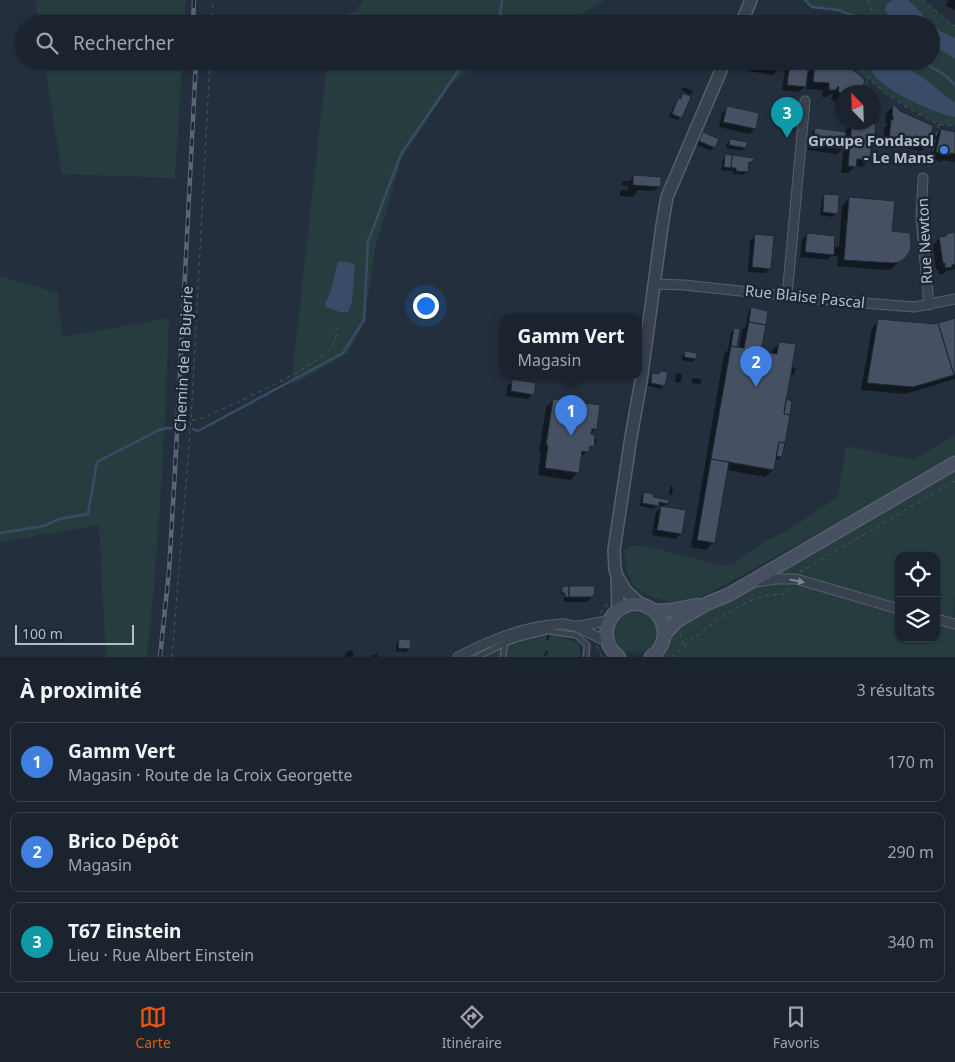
<!DOCTYPE html>
<html lang="fr">
<head>
<meta charset="utf-8">
<style>
  :root { --surface:#1b232e; --page:#282f3a; --text:#f1f3f6; --muted:#a0a4aa; --line:#39404a; --accent:#ea580c }
  body { margin:0; font-family:"Noto Sans",sans-serif; background:var(--page); color:var(--text) }
  .controls { position:absolute; right:15px; bottom:15px; display:grid; overflow:hidden; border-radius:10px; box-shadow:0 1px 4px #0004 }
  .controls button { width:45px; height:45px; display:grid; place-items:center; padding:0; border:0; border-bottom:1px solid var(--line); background:var(--surface); color:var(--text); font:25px sans-serif }
  .compass { position:absolute; left:835px; top:85px; width:45px; height:45px; border-radius:50%; background:var(--surface); box-shadow:0 1px 4px #0004; rotate:337deg }
  .scale { position:absolute; left:15px; bottom:12px; width:119px; box-sizing:border-box; padding-left:5px; border:2px solid #b4bcc9; border-top:0; font-size:14px; line-height:18px; white-space:nowrap; color:#b4bcc9; -webkit-text-stroke:4px #1d2633; paint-order:stroke }
  .you { position:absolute; left:425px; top:305px; width:18px; height:18px; margin:-12px; border:4px solid #fff; border-radius:50%; background:#1a73e8; box-shadow:0 0 0 8px #1a73e833 }
  .badge { display:grid; place-items:center; width:32px; height:32px; border-radius:50%; background:var(--accent); color:#fff; font-size:16px; font-weight:700 }
  .pin { position:absolute; translate:-50% -41px; filter:drop-shadow(0 1px 2px #0008) }
  .pin::after { content:''; position:absolute; top:26px; width:18px; height:15px; background:inherit; clip-path:polygon(0 0,100% 0,50% 100%) }
  .popup { position:absolute; left:500px; top:314px; width:142px; height:65px; box-sizing:border-box; display:grid; place-content:center; border-radius:10px; background:var(--surface); filter:drop-shadow(0 1px 4px #0005); font-size:16px; white-space:nowrap; color:var(--muted) }
  .popup b { font-size:19px; color:var(--text) }
  .popup::after { content:''; position:absolute; left:50%; top:100%; margin-left:-10px; border:10px solid transparent; border-top-color:var(--surface) }
  .list { margin:0; padding:0; list-style:none }
  h2 { display:flex; justify-content:space-between; align-items:center; height:65px; margin:0; padding:0 20px; font-size:21px }
  h2 small { font-size:16px; font-weight:400; color:var(--muted) }
  .list li { display:grid; grid-template-columns:32px 1fr auto; gap:15px; align-items:center; box-sizing:border-box; height:80px; margin:0 10px 10px; padding:0 10px; border:1px solid var(--line); border-radius:10px }
  .list b { display:block; font-size:19px; white-space:nowrap }
  .list p { margin:0; font-size:16px; white-space:nowrap; color:var(--muted) }
  .list em { font-size:16px; font-style:normal; color:var(--muted) }
  .icon { flex:none; width:28px; height:28px; fill:none; stroke:currentColor; stroke-width:2; stroke-linecap:round; stroke-linejoin:round }
  .map { position:relative; flex:none; width:955px; height:657px; overflow:hidden }
  .search { position:absolute; background:var(--surface); box-shadow:0 1px 4px #0004; left:15px; right:15px; top:15px; height:55px; display:flex; align-items:center; gap:12px; box-sizing:border-box; padding:0 18px; border-radius:28px; color:var(--muted); font-size:19px }
  .sheet { height:335px; background:var(--surface) }
  nav { display:flex; justify-content:space-around; align-items:center; box-sizing:border-box; height:70px; border-top:1px solid var(--line); background:var(--surface); font-size:14px; color:var(--muted) }
  nav a { display:grid; justify-items:center; gap:2px }
  nav .on { color:var(--accent) }
  .map>svg:first-child { display:block }
  .green { fill:#263c3f }
  .water { fill:#394c67 }
  .shadow { fill:#0007 }
  .lines { fill:none; stroke-linecap:round; stroke-linejoin:round }
  .stream { stroke:#394c67; stroke-width:2.5 }
  .building { fill:#455162; stroke:#1f2835 }
  .service-casing { stroke:#565f6c; stroke-width:7 }
  .minor-casing { stroke:#565f6c; stroke-width:11 }
  .tertiary-casing { stroke:#565f6c; stroke-width:14 }
  .secondary-casing { stroke:#565f6c; stroke-width:15 }
  .path { stroke:#44595c; stroke-width:1; stroke-dasharray:4 4; stroke-linecap:butt }
  .service { stroke:#38414e; stroke-width:4.5 }
  .minor { stroke:#38414e; stroke-width:9 }
  .tertiary { stroke:#38414e; stroke-width:11 }
  .secondary { stroke:#465061; stroke-width:12 }
  .rail-casing { stroke:#5a6575; stroke-width:4.5 }
  .rail { stroke:#1d2633; stroke-width:2.5; stroke-dasharray:8; stroke-linecap:butt }
  .oneway { fill:#7c8592 }
  .shop-dot { fill:#3f7fe0; stroke:#1d2633; stroke-width:2 }
  .labels { text-anchor:middle; stroke-width:5; stroke-linejoin:round; paint-order:stroke }
  .poi-label { font-size:15px; font-weight:bold; fill:#b4bcc9; stroke:#1d2633; text-anchor:end }
  .street-label { font-size:15px; fill:#b4bcc9; stroke:#1d2633 }
</style>
</head>
<body>
<div class="map">
<svg width="955" height="657" viewBox="0 0 955 657">
  <rect width="100%" height="100%" fill="#242f3e"/>
  <!-- green -->
  <path class="green" d="M35 0H186L184 24H39Z
    M363 0H605L564 24H331L332 20 355 11Z
    M805 0H922L955 26V126L939 123 923 116 883 92 868 79 842 61H931V24H874L838 10 812 7Z
    M44 61H182L175 178 62 174Z
    M327 61H479L452 83 402 158 376 245 364 322 348 353 291 386Z
    M0 276 58 293 62 337 169 318C165 431 159 544 147 657H106L99 525 0 542Z
    M955 435V456L841 523 780 554 710 593 674 606 672 602C657 599 637 594 630 579 626 571 625 560 624 551L632 546 639 545 659 549 721 566 734 563 765 541 787 531 838 497 846 446 913 460Z
    M955 463V595L953 619 936 616V556H899V606L777 576 780 570 815 553 841 530Z
    M772 582 797 584 899 613V638H936V624L955 628V657H659L668 644 674 627 695 614 751 589Z
    M626 610C631 613 644 614 649 613 652 616 655 619 657 622 658 625 658 629 658 633 659 655 628 657 617 647 615 645 615 643 614 640 609 626 616 619 626 610Z
    M546 630 579 644 580 657H469C493 644 519 637 546 630Z"/>
  <!-- water -->
  <path class="water" d="M892 0H908C918 8 924 18 934 26 940 32 947 34 955 38V59L931 44V24H895L890 20 885 9 888 3Z
    M885 64C889 64 893 64 897 65 917 68 938 92 955 102V117C938 115 872 86 871 68L876 65Z
    M338 261 351 263 355 266 352 302 348 312H340L326 307 325 304 331 290Z"/>
  <!-- shadow -->
  <path class="shadow" d="M948 0H955V10L946 6Z
    M838 17 845 19 843 23 836 21Z
    M773 18 781 20V24H769Z
    M750 61H780L778 70 773 75 748 71Z
    M786 61H807L806 75 815 65 829 66 834 61H836L864 81 860 92H842V99L840 97 835 102 831 99 833 94H831L827 97H822L823 90 806 89 807 84 799 92 782 90Z
    M683 87 693 91 692 93 690 95 684 92 685 91 681 90Z
    M684 95 681 117 677 120 669 117 675 103 679 99 680 100Z
    M893 106 928 143 921 151 907 149 908 148 898 147 896 148 883 147 884 128 887 126V123H885L886 113Z
    M727 108 755 128 750 134 719 127 722 113Z
    M852 123 872 148 870 150 869 160 862 167 855 166 848 173H841L844 147 837 154 808 150 810 134 816 129 845 133V131Z
    M941 130 955 133V162L943 160 942 162 929 159 934 137Z
    M704 134 714 147 711 151 697 145 700 137Z
    M730 140 746 143 745 148 742 151 726 148 727 143Z
    M726 156 752 162 749 165 747 171 743 175 733 174V171L721 170 723 159Z
    M634 176 659 186 654 191 637 190V192L633 197 620 196V191L621 190H628V186L622 185V183L623 181H630Z
    M825 195 836 213 833 217 820 215 822 198Z
    M849 198 891 232 904 257 891 269 884 270 837 266 838 256H831L827 260 800 257 802 240 807 234 833 249 835 247H839L842 206Z
    M955 234V269L946 271 943 274H939L938 270H936L933 245 940 238 944 237 946 235Z
    M756 236 770 268 765 273 748 272 750 241Z
    M751 309 760 352 772 354V350L780 343 790 367 796 368 794 375 789 374 784 403 781 456 778 460 774 459 773 470 765 477 726 470 713 542 706 550 691 547 724 354 728 350 731 333 734 329 736 346 739 348 742 330 746 326 748 312Z
    M955 320V379L905 394 861 390 872 328 879 321 935 326Z
    M686 352 695 358 692 362 682 360V356Z
    M660 373 664 385 661 389 648 386 650 378 653 374 657 375Z
    M677 373 682 374 681 381 680 383 675 382 676 374Z
    M693 378 701 379V383L699 384 691 383Z
    M513 381 533 394 528 399 506 396 507 386Z
    M553 400 596 429 589 435 593 441 595 439H597L596 444 593 445 580 458 577 473 570 480 538 475 541 452H539L546 407Z
    M671 486 673 487 672 494 671 495H669L670 488Z
    M645 493 652 498 667 503 663 507 681 533 676 539 652 535 656 512 662 506 657 505 654 509 640 506 641 497Z
    M565 587 593 596 588 601 585 602H564V594H561V590Z
    M548 634 550 635 548 640H546Z
    M400 640 409 649 406 652 396 651V644Z
    M348 651H353V657H345V654Z
    M546 651H548L547 654 546 656 544 655Z
    M377 654 378 657H369Z"/>
  <g class="lines">
    <!-- stream -->
    <path class="stream" d="M805 0 812 7 838 10 874 24
      M499 24 502 0
      M921 61 945 75 955 85
      M193 429 198 431 343 353 364 320 368 242 401 154 465 61
      M0 533 44 526 59 519 88 514 97 462 159 430 167 428 188 429"/>
  </g>
  <!-- building -->
  <path class="building" d="M754 61H781L780 71 753 66Z
    M790 61H809L806 87 787 85Z
    M835 61H838L857 73 865 80 861 92H851L847 90 846 92H842V95L838 91 839 87 838 86 836 90H829V83L813 82 815 64 834 66Z
    M683 93 691 97 682 118 672 114 678 98 681 99Z
    M893 104 900 111 933 126 929 144 914 142V141L905 140V142L889 140 891 120H893V116H892Z
    M727 106 759 113 756 129 723 122Z
    M852 122 876 124 873 148H871L870 160 857 159 856 167 848 166Z
    M815 128 846 132 843 149 813 145Z
    M941 129 955 132V154L950 153V155L936 152Z
    M703 132 719 139 715 148 699 141Z
    M730 139 747 142 746 148 729 145Z
    M725 154 732 155 731 168 724 167Z
    M732 155 754 158 753 162H749L748 172 736 171V168H731Z
    M633 175 661 177V187L633 185Z
    M824 194 839 195 838 214 823 212Z
    M849 197 895 201 892 231 910 233 911 247 909 253 905 258 899 262 892 263 844 260Z
    M955 232V264L952 265V267L945 268V263H943L939 237 946 236V234Z
    M807 233 835 236 834 255 805 252Z
    M755 234 774 236 771 269 752 267Z
    M751 307 768 311 766 325 749 322Z
    M955 318V375H954L938 323Z
    M878 319 935 324 938 323 954 375 913 387 867 383Z
    M749 322 766 325 761 351 777 354 779 342 796 344 784 414 790 415 785 443 779 442 774 470 711 459 731 346 744 348Z
    M734 328 740 329 737 347 731 346Z
    M685 351 697 353 696 359 684 357Z
    M660 371 668 372 665 386 651 383 652 373 659 374Z
    M512 379 536 383 534 395 511 391Z
    M553 399 600 405 597 429H592L591 434 595 435 594 447 590 446 589 452 582 451 579 473 545 468 548 445H546Z
    M786 399 792 401 790 415 784 414Z
    M779 442 785 443 782 457 776 456Z
    M711 459 729 462 715 543 697 540Z
    M644 492 654 494 653 497 669 500 668 504 659 502V506L642 503Z
    M661 506 686 510 682 534 657 530Z
    M564 586H569V597H565V593H562V587H564Z
    M569 586H595L594 596H592V597H569Z
    M399 639 411 640 410 649 398 648Z"/>
  <g class="lines">
    <defs>
      <path id="service" d="M477 657 505 643 519 638 547 631 576 635 587 645 586 657
        M503 657 505 643"/>
      <path id="minor" d="M923 178 921 218 929 305
        M654 284 684 285 815 299 914 307 955 299
        M787 296 805 101
        M757 582 776 579H796L899 609
        M936 619 955 624
        M575 626 608 642
        M458 657C488 641 525 626 560 624 565 623 570 626 575 626 586 626 599 622 610 620"/>
      <path id="tertiary" d="M741 24 751 0
        M617 576 626 591 640 604
        M618 610 617 576 615 569 614 550 631 437 641 381 662 226 667 197 725 61"/>
      <path id="secondary" d="M654 611 672 610 698 605
        M664 635 677 621 708 603 728 595 749 583 955 463
        M619 657C589 635 618 590 650 608 658 613 663 621 664 631 665 641 660 651 651 657"/>
    </defs>
    <!-- service casing -->
    <use href="#service" class="service-casing"/>
    <!-- minor casing -->
    <use href="#minor" class="minor-casing"/>
    <!-- tertiary casing -->
    <use href="#tertiary" class="tertiary-casing"/>
    <!-- secondary casing -->
    <use href="#secondary" class="secondary-casing"/>
    <!-- path -->
    <path class="path" d="M868 0 872 10 880 24
      M922 0 955 26
      M212 24 213 0
      M864 61C863 63 862 67 863 69 865 84 924 119 939 124 944 125 950 125 955 126
      M863 92 868 79
      M929 167 939 124
      M192 420 200 419C225 408 325 365 334 343 337 337 337 329 338 323
      M800 572 955 481
      M600 613 605 608 608 602
      M680 633 684 646
      M597 646 602 657
      M172 657 191 420 210 61
      M672 657C694 636 735 604 764 596 771 594 780 595 787 594L791 588"/>
    <!-- service -->
    <use href="#service" class="service"/>
    <!-- minor -->
    <use href="#minor" class="minor"/>
    <!-- tertiary -->
    <use href="#tertiary" class="tertiary"/>
    <!-- secondary -->
    <use href="#secondary" class="secondary"/>
    <defs>
      <path id="rail" d="M193 24 194 0
        M160 657 169 571 175 470 196 61"/>
    </defs>
    <!-- rail casing -->
    <use href="#rail" class="rail-casing"/>
    <!-- rail -->
    <use href="#rail" class="rail"/>
  </g>
  <!-- one-way arrows -->
  <defs><path id="oneway-solid" d="M-6-.8H1V-3.2L6.5 0L1 3.2V.8H-6Z" transform="scale(1.25)"/></defs>
  <use class="oneway" href="#oneway-solid" transform="translate(797 581) rotate(11)"/>
  <!-- markers -->
  <circle class="shop-dot" cx="944" cy="150" r="5"/>
  <g class="labels">
    <!-- poi labels -->
    <g class="poi-label">
      <text x="934" y="146">Groupe Fondasol<tspan x="934" dy="17">- Le Mans</tspan></text>
    </g>
    <!-- street labels -->
    <g class="street-label">
      <text transform="translate(925 241) rotate(-93)" y="5">Rue Newton</text>
      <text transform="translate(805 297) rotate(6)" y="5">Rue Blaise Pascal</text>
      <text transform="translate(184 359) rotate(-87)" y="5">Chemin de la Bujerie</text>
    </g>
  </g>
</svg>
<div class="controls">
<button><svg class="icon" aria-label="locate" viewBox="0 0 24 24"><circle cx="12" cy="12" r="6"/><path d="M12 2v4M12 18v4M2 12h4M18 12h4"/></svg></button>
<button><svg class="icon" aria-label="layers" viewBox="0 0 24 24"><path d="M12 4l9 5-9 5-9-5zM3 14l9 5 9-5"/></svg></button>
</div>
<svg class="compass" viewBox="-18 -18 36 36"><path d="M0-13l5 13h-10z" fill="#e53935"/><path d="M0 13l5-13h-10z" fill="#a0a4aa"/></svg>
<div class="scale">100 m</div>
<div class="you"></div>
<div class="pin badge" style="left:571px;top:436px;background:#3f7fe0">1</div>
<div class="popup"><b>Gamm Vert</b>Magasin</div>
<div class="pin badge" style="left:756px;top:387px;background:#3f7fe0">2</div>
<div class="pin badge" style="left:787px;top:138px;background:#0f9aa8">3</div>
<div class="search"><svg class="icon" aria-label="search" viewBox="0 0 24 24"><circle cx="10" cy="10" r="6"/><path d="M15 15l6 6"/></svg>Rechercher</div>
</div>
<section class="sheet">
<h2>À proximité<small>3 résultats</small></h2>
<ul class="list">
<li><span class="badge" style="background:#3f7fe0">1</span><div><b>Gamm Vert</b><p>Magasin · Route de la Croix Georgette</p></div><em>170 m</em></li>
<li><span class="badge" style="background:#3f7fe0">2</span><div><b>Brico Dépôt</b><p>Magasin</p></div><em>290 m</em></li>
<li><span class="badge" style="background:#0f9aa8">3</span><div><b>T67 Einstein</b><p>Lieu · Rue Albert Einstein</p></div><em>340 m</em></li>
</ul>
</section>
<nav>
<a class="on"><svg class="icon" aria-label="map" viewBox="0 0 24 24"><path d="M3 6l6-2 6 2 6-2v14l-6 2-6-2-6 2zM9 4v14M15 6v14"/></svg>Carte</a>
<a><svg class="icon" aria-label="directions" viewBox="0 0 24 24"><path d="M12 3l9 9-9 9-9-9zM9 14v-3h6M13 9l2 2-2 2"/></svg>Itinéraire</a>
<a><svg class="icon" aria-label="saved" viewBox="0 0 24 24"><path d="M7 4h10v16l-5-4-5 4z"/></svg>Favoris</a>
</nav>
</body>
</html>
